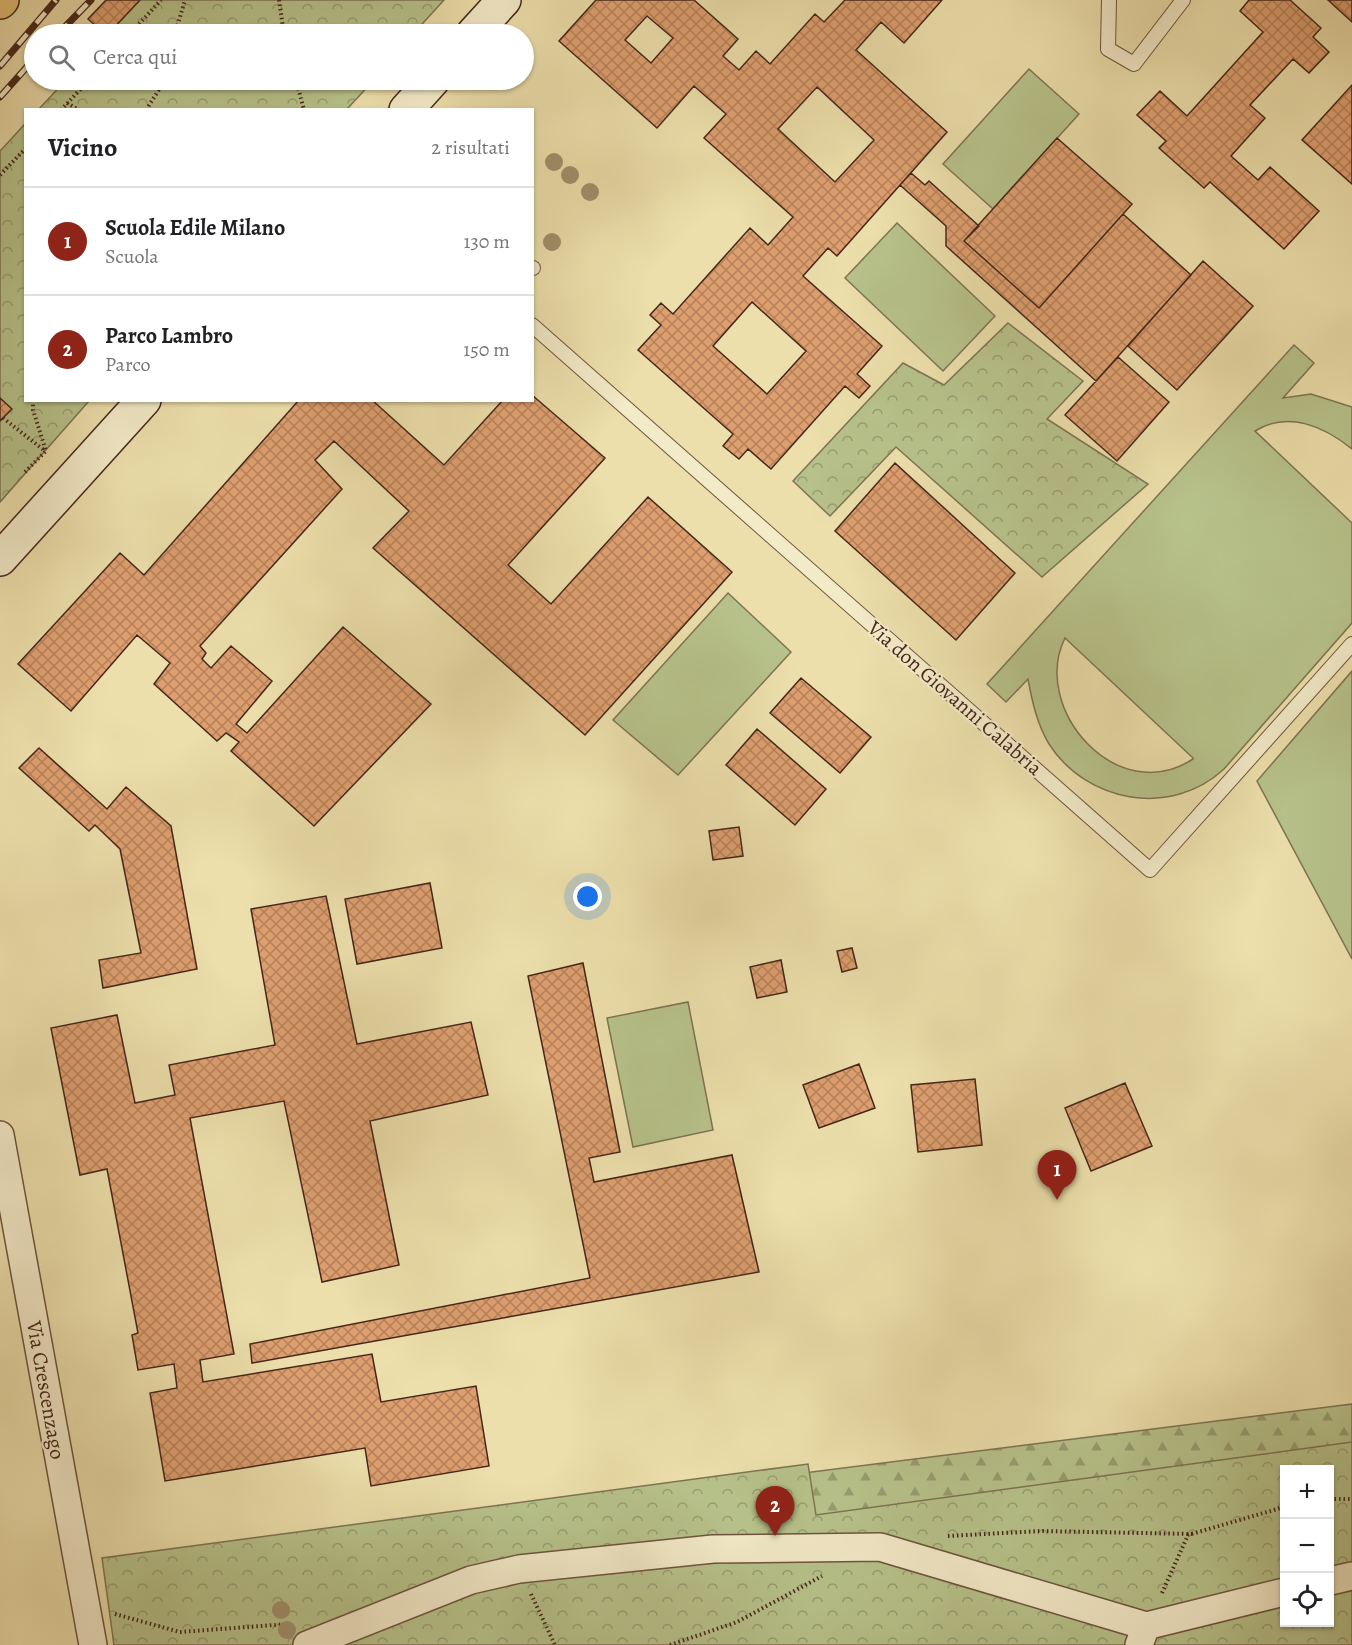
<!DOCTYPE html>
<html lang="it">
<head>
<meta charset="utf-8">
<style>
  :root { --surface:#fff; --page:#f6f6f6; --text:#202124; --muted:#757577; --line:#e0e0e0; --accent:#8f2418 }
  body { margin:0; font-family:Alegreya,serif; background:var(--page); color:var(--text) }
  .controls { position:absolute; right:18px; bottom:18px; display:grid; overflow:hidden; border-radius:0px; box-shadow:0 2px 4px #0004 }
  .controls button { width:54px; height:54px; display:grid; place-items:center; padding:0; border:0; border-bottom:2px solid var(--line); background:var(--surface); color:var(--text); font:30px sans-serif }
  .you { position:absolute; left:588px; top:897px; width:21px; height:21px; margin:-15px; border:4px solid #fff; border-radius:50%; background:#1a73e8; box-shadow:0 0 0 9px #1a73e833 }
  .badge { display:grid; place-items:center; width:39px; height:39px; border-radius:50%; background:var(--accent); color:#fff; font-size:20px; font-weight:700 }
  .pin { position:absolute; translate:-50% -50px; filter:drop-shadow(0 2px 3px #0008) }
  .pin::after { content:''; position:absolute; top:32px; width:21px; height:18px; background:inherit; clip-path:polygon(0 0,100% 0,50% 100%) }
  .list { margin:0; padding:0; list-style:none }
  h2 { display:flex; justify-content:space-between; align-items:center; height:78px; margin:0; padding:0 24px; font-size:26px }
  h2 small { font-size:20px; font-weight:400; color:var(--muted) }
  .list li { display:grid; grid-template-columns:39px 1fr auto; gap:18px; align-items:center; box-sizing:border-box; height:108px; padding:0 24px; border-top:2px solid var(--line) }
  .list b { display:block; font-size:22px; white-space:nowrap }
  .list p { margin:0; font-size:20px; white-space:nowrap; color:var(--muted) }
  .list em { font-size:20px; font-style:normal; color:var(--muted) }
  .icon { flex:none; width:33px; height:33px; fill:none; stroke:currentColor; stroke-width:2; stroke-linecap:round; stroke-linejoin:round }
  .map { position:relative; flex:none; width:1352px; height:1645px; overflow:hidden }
  .search { position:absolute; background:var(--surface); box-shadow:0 2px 4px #0004; left:24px; top:24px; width:510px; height:66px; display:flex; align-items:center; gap:15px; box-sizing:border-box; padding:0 21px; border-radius:33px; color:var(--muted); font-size:22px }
  .panel { position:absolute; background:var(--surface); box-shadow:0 2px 4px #0004; left:24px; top:108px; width:510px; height:294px; border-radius:0px }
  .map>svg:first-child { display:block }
  .forest { fill:url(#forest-firs); stroke:#7e7452; stroke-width:1.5 }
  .park { fill:url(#park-crowns); stroke:#7e7452; stroke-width:1.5; fill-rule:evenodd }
  .pitch { fill:#b7c28a; stroke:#7e7452; stroke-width:1.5; fill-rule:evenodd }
  .building { fill:url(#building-cross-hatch); stroke:#45261a; stroke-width:1.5; fill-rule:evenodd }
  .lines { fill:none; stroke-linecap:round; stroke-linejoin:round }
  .lane-casing { stroke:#6f543e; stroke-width:16 }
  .street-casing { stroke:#6f543e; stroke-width:30 }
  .secondary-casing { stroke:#45261a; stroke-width:36 }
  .highway-casing { stroke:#45261a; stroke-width:36 }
  .path { stroke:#45261a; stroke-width:4; stroke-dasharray:1.5 3; stroke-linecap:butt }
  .lane { stroke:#f3eac8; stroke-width:14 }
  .street { stroke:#f3eac8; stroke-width:27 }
  .secondary { stroke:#f3eac8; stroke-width:33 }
  .highway { stroke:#e6c076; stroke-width:33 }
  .rail-casing { stroke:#45261a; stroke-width:7 }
  .rail { stroke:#f3eac8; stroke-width:4.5; stroke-dasharray:14; stroke-linecap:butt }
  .tree { fill:#a08f6b }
  .labels { text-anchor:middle; stroke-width:4.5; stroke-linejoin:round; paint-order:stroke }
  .street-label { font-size:21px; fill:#45261a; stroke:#f3eac8 }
</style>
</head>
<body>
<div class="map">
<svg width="1352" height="1645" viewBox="0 0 1352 1645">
  <defs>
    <pattern id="forest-firs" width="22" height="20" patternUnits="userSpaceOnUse" patternTransform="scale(1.5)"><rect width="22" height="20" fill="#b7c28a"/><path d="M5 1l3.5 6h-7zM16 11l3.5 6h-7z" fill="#979d70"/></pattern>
    <pattern id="park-crowns" width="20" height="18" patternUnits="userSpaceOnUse" patternTransform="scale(1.5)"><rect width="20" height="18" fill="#b7c28a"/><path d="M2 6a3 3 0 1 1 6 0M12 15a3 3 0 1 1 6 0" fill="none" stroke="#979d70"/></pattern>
    <pattern id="building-cross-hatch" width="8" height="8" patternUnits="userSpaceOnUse" patternTransform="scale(1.5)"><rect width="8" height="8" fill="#de9f6f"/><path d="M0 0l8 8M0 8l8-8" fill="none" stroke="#b6815a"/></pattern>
  </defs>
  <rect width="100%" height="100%" fill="#ecdfab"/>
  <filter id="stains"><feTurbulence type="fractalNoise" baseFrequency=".00333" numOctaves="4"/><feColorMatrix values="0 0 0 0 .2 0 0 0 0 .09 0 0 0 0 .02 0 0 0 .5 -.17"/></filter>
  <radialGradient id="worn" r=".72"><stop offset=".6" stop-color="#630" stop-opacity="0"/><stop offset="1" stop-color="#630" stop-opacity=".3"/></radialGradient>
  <!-- forest -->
  <path class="forest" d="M1352 1404V1537L1330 1470H1284L1204 1645 717 1484Z"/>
  <!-- park -->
  <path class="park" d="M140 0H444L413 34H108Z
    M66 80H374L347 109H39Z
    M25 124 26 400 89 401 0 502V151Z
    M1008 323 1083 381 1047 419 1148 484 1042 577 896 447 830 516 793 481 903 363 944 385Z
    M1352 1442V1645H114L102 1558 808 1464 816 1515ZM1284 1470H1330V1622H1284Z"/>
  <!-- pitch -->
  <path class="pitch" d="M1029 69 1079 114 993 209 943 164Z
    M897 223 995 316 943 371 845 278Z
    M1294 345 1314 363 1283 398 1311 394 1352 407V449C1325 427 1288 410 1255 431L1352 523V623L1224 769C1171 818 1087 803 1049 744 1037 724 1032 701 1028 679L1006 702 987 684ZM1065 638 1193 758V759C1117 809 1030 708 1065 638Z
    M728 593 791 652 678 775 613 720Z
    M1352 671V959L1257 781Z
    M688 1002 713 1130 633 1147 607 1018Z"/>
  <!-- building -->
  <path class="building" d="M106 0H140L108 34H105L88 19Z
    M596 0H694L738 39 723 56 739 70 756 51 770 64 815 14 824 22 845 0H942L904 43 881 22 856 50 947 132 837 256 828 248 803 276 882 346 857 374 870 386 859 398 845 386 771 469 748 449 739 459 723 446 733 434 638 350 661 325 650 315 661 303 673 314 750 228 768 245 793 217 704 138 726 114 694 86 657 128 559 41ZM647 16 673 38 651 63 625 40ZM817 87 874 140 835 182 778 129ZM752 302 806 351 767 394 713 346Z
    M1249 0H1290L1321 28 1313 37 1329 52 1309 73 1293 59 1250 105 1265 118 1231 156 1258 180 1270 167 1319 211 1284 249 1210 182 1204 188 1159 148 1166 141 1137 115 1160 91 1187 116 1263 32 1240 11Z
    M1328 0H1352V22Z
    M1352 85V184L1302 140Z
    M1057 138 1132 204 1039 308 964 241Z
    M911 173 925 185 929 181 979 226 964 241 1039 308 1123 214 1191 275 1096 381 946 246V226L900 185Z
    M1203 261 1253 306 1177 390 1128 346Z
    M1118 357 1169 402 1117 461 1065 415Z
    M532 395 605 458 508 565 551 604 648 497 732 572 585 735 373 548 409 511 334 441 315 460 342 489 200 646 206 653 202 659 211 668 231 646 272 681 236 724 247 733 343 627 431 704 314 826 231 751 239 742 226 733 217 741 154 684 170 663 137 635 71 711 18 664 120 553 144 575 299 400H372L444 465 503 400H532Z
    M0 398 12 409 0 421Z
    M895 463 1015 573 956 640 835 531Z
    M801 678 871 737 840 773 770 713Z
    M757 729 826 789 795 825 726 765Z
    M39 748 107 809 126 787 171 826 197 969 103 988 99 960 141 953 120 849 95 825 89 831 19 768Z
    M739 827 743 856 713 860 709 831Z
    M430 883 442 948 357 964 345 899Z
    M326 896 357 1044 471 1022 488 1095 370 1121 399 1265 322 1282 284 1101 190 1118 234 1354 200 1360 203 1382 372 1354 381 1402 476 1386 489 1466 371 1486 365 1448 165 1481 150 1393 177 1388 174 1364 138 1370 132 1335 138 1333 107 1169 80 1175 51 1028 117 1015 135 1103 175 1095 169 1065 275 1045 251 909Z
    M852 948 857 968 842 972 837 951Z
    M781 960 787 992 757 998 750 967Z
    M583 963 620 1152 589 1158 594 1182 732 1155 759 1272 252 1363 250 1344 590 1278 528 976Z
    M859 1064 875 1108 819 1128 803 1085Z
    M975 1079 982 1145 918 1152 911 1085Z
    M1125 1083 1152 1146 1091 1171 1065 1108Z"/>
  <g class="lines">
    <defs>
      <path id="lane" d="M1109 0 1108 49 1134 64 1183 0
        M532 268H533
        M532 325 1150 870 1352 644"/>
      <path id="street" d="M0 1135 93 1645
        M1330 1581 1352 1576
        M307 1645 471 1580 519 1569 713 1549 880 1547 1146 1626
        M1139 1645 1146 1626 1284 1592"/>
      <path id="secondary" d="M473 34 504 0
        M406 110 433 80
        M0 559 144 400"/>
      <path id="highway" d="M0 2 2 0"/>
    </defs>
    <!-- lane casing -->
    <use href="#lane" class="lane-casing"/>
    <!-- street casing -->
    <use href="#street" class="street-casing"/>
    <!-- secondary casing -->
    <use href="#secondary" class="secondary-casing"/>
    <!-- highway casing -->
    <use href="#highway" class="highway-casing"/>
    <!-- path -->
    <path class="path" d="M279 0 284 34
      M130 34 161 0
      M175 34 185 0
      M296 80 304 110
      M67 103 79 110
      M61 110 89 80
      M146 110 162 85 173 80
      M0 175 26 148
      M3 418 45 451
      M25 472 46 451 33 410V400
      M1330 1499H1352
      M948 1536 1041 1531 1192 1534
      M1162 1593 1188 1535 1284 1507
      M531 1594 555 1645
      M115 1614 180 1632 288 1624
      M670 1645 737 1622 822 1576"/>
    <!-- lane -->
    <use href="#lane" class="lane"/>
    <!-- street -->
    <use href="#street" class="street"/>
    <!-- secondary -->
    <use href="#secondary" class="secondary"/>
    <!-- highway -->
    <use href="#highway" class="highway"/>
    <defs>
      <path id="rail" d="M58 34 91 0
        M0 66 56 0
        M0 97 34 59"/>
    </defs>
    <!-- rail casing -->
    <use href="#rail" class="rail-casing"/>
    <!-- rail -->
    <use href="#rail" class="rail"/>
  </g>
  <!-- trees -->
  <g class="tree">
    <circle cx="554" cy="162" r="9"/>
    <circle cx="570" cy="175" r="9"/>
    <circle cx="590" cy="192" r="9"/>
    <circle cx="552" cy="242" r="9"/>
    <circle cx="281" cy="1610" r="9"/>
    <circle cx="287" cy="1630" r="9"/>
  </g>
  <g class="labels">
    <!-- street labels -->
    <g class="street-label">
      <text transform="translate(955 698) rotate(41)" y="7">Via don Giovanni Calabria</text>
      <text transform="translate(46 1390) rotate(80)" y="7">Via Crescenzago</text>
    </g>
  </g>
  <rect width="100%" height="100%" filter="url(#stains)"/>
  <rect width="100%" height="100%" fill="url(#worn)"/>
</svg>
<div class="controls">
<button>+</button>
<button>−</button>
<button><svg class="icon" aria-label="locate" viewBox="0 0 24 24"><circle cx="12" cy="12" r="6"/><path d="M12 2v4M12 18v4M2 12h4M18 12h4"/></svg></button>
</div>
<div class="you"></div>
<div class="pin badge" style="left:1057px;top:1200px">1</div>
<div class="pin badge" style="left:775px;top:1536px">2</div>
<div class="search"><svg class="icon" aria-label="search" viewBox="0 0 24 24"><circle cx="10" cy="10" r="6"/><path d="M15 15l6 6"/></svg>Cerca qui</div>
<section class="panel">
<h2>Vicino<small>2 risultati</small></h2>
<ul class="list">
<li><span class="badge">1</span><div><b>Scuola Edile Milano</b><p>Scuola</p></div><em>130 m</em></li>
<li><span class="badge">2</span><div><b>Parco Lambro</b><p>Parco</p></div><em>150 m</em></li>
</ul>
</section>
</div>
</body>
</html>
